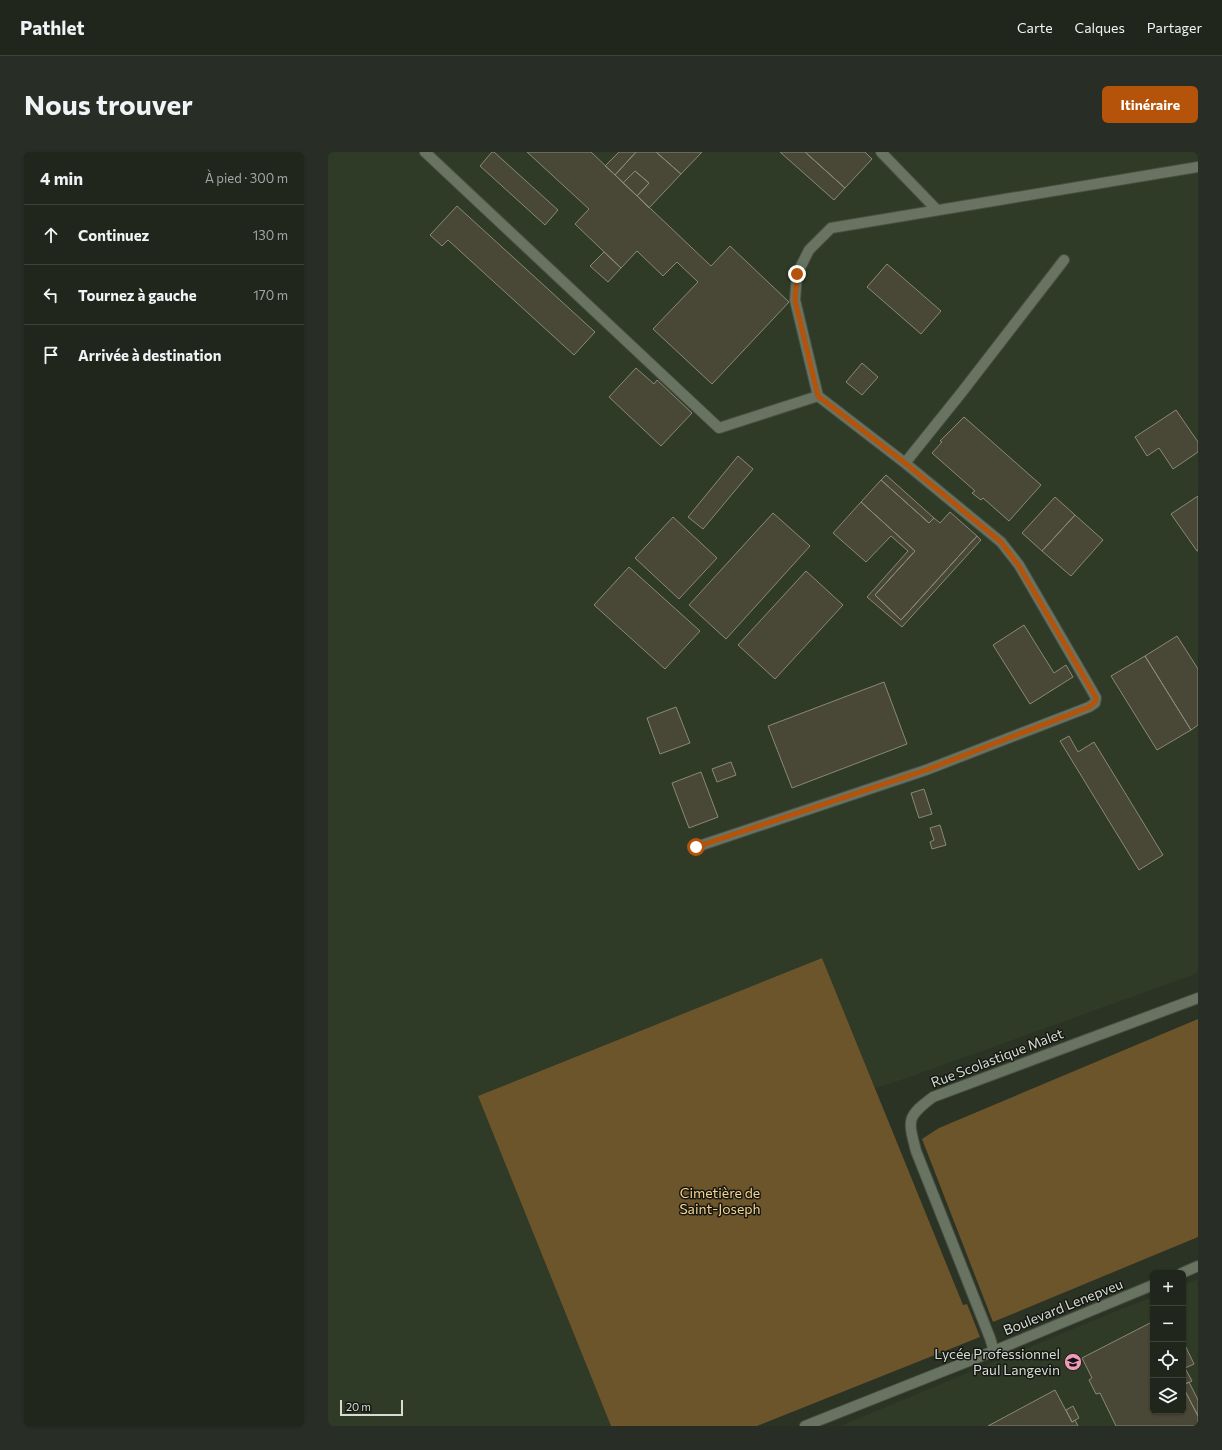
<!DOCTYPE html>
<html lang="fr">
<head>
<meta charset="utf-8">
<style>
  :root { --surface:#20261c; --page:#282e25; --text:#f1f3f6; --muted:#a2a5a3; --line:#3d433b; --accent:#b45309 }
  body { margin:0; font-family:Commissioner,sans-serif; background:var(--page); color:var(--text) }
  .controls { position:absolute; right:12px; bottom:12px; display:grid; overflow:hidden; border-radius:6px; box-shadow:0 1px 3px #0004 }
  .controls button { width:36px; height:36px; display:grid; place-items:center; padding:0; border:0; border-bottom:1px solid var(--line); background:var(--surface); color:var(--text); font:20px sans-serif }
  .scale { position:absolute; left:12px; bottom:10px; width:63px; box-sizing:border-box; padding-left:4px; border:2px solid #d7dcd3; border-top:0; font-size:11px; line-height:14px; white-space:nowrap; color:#d7dcd3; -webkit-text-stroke:3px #161913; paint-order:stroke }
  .stop { position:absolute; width:12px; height:12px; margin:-9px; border:3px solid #b45309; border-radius:50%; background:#fff }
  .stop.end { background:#b45309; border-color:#fff; box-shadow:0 1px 4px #0008 }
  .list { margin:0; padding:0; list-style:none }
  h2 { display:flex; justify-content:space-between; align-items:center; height:52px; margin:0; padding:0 16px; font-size:17px }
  h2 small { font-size:13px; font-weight:400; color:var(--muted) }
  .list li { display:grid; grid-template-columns:26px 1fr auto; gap:12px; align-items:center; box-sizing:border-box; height:60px; padding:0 16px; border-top:1px solid var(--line) }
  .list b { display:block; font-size:15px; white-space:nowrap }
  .list em { font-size:13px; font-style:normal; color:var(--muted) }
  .icon { flex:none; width:22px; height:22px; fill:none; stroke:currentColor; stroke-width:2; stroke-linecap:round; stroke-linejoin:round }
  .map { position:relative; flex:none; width:870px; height:1274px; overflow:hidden; border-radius:6px }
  header { display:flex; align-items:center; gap:24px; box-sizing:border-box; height:56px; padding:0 20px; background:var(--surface); border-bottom:1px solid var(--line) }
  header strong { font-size:19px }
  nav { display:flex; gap:22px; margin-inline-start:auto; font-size:14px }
  .intro { display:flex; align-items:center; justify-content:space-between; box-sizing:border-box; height:96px; padding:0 24px }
  h1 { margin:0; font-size:28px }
  .button { padding:10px 18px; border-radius:6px; background:var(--accent); color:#fff; font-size:14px; font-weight:700 }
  main { display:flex; gap:24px; padding:0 24px }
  aside { flex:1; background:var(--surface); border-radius:6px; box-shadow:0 1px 3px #0004 }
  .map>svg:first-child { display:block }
  .built { fill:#2f3b27 }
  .green { fill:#6c542b }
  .building { fill:#494837; stroke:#8a8976 }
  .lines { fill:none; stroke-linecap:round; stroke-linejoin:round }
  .minor-casing { stroke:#4a5144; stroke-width:12 }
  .minor { stroke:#697362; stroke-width:10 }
  .route { stroke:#b45309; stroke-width:5 }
  .labels { text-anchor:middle; stroke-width:3; stroke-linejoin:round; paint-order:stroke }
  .street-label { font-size:14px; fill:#d7dcd3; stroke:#161913 }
  .park-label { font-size:14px; fill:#fbd18c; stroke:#161913 }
  .poi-label { font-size:14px; fill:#d7dcd3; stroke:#161913; text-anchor:end }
</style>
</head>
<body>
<header>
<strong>Pathlet</strong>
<nav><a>Carte</a><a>Calques</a><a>Partager</a></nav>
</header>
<div class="intro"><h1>Nous trouver</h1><a class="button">Itinéraire</a></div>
<main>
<aside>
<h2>4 min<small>À pied · 300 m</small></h2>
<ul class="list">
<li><svg class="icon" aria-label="ahead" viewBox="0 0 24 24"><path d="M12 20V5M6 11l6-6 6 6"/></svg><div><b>Continuez</b></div><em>130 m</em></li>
<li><svg class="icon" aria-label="left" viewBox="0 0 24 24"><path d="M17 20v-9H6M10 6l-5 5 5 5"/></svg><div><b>Tournez à gauche</b></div><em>170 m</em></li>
<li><svg class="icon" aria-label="arrive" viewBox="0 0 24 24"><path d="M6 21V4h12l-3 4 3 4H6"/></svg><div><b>Arrivée à destination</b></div></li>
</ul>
</aside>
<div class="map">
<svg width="870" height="1274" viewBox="0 0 870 1274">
  <rect width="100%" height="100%" fill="#2b3325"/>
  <!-- built -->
  <path class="built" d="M0 0H870V821L579 926 547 936 494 806 150 944 283 1274H0Z
    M870 1127V1274H512L781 1162 825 1145V1259H855V1133Z"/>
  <!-- green -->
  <path class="green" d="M494 806 635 1153 639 1152 652 1185 429 1274H283L150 944Z
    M870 867V1085L665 1170 594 987 611 976Z"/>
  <!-- building -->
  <path class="building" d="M164 0H166L230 58 217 73 152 14Z
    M199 0H263L383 114 402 94 461 150 384 232 325 177 370 130 349 110 335 124 309 99 293 116 247 72 261 57Z
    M291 0H308L287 23 277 14Z
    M308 0H328L353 22 321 56 309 44 321 31 307 19 295 31 287 23Z
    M328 0H374L353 22Z
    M452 0H477L517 36 506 48Z
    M477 0H537L544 7 517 36Z
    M307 19 321 31 309 44 295 31Z
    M129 54 267 180 246 203 120 88 114 94 102 83Z
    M276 100 293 116 280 130 262 114Z
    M559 112 613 159 593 182 539 135Z
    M534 211 550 225 534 243 518 230Z
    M308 216 326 232 329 228 364 261 333 294 281 245Z
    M848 258 870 290V300L845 317 831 296 819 304 807 285Z
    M636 265 713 333 681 369 655 346 653 348 644 341 647 339 604 301 614 290 612 289Z
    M410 304 425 317 375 377 360 365Z
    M558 323 606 366 601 371 553 328Z
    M553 328 601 371 606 366 612 371 622 360 649 384 573 468 547 443 587 399 533 350Z
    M870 344V399H869L843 362Z
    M727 345 747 363 714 399 694 381Z
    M533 350 587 399 547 443 573 468 649 384 653 388 574 475 539 445 580 399 563 384 538 410 505 381Z
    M445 361 482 394 398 487 361 453Z
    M747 363 775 388 743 424 714 399Z
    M345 365 389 406 351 447 307 406Z
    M301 415 372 479 337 517 266 453Z
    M478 419 515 453 447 527 410 493Z
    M696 473 726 521 738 513 745 525 702 552 665 493Z
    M849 484 870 517V573L863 578 817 504Z
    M817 504 863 578 829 598 783 524Z
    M556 530 579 592 464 636 440 574Z
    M348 555 362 591 332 602 319 566Z
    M741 584 750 600 766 590 835 703 811 718 732 589Z
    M403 610 408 623 389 630 384 617Z
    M373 620 390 665 361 676 344 631Z
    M596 637 604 662 591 666 583 641Z
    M612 673 618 693 604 697 602 690 606 688 602 676Z
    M822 1171 825 1176V1259H855V1235L870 1264V1274H788L772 1241 768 1242 761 1228 764 1226 754 1206Z
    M855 1189 866 1212 855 1217Z
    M857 1216 864 1229 855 1233V1217Z
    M861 1230 870 1248V1264L855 1235V1233Z
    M727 1238 744 1270 747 1268 750 1274H660Z
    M745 1254 751 1266 744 1270 738 1258Z"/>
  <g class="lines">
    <defs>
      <path id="minor" d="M97 0 391 276 490 244
        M553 0 609 58
        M577 311 634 240 736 108
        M368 695 598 618 761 555 767 551 768 546 763 537 691 413 673 390 577 311 490 244 467 148 469 122 481 98 503 76 870 15
        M854 1121 870 1114
        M666 1199 662 1186 588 999C580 968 578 965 605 945L870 846
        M477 1274 666 1199 825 1133"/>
    </defs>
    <!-- minor casing -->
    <use href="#minor" class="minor-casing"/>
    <!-- minor -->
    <use href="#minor" class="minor"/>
  </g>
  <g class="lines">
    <!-- route -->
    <path class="route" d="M368 695 598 618 761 555 767 550 768 546 763 537 691 414 673 390 577 311 490 244 467 148 469 122"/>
  </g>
  <!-- icons -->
  <defs>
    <symbol id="school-disc" viewBox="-11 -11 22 22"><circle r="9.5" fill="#f09ab7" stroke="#161913"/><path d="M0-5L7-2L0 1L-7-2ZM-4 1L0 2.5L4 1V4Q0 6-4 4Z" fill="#111"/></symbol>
  </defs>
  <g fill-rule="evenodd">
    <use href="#school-disc" x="735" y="1200" width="20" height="20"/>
  </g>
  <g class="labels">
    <!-- street labels -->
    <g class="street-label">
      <text transform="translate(669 906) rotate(-21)" y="5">Rue Scolastique Malet</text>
      <text transform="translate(735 1155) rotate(-22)" y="5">Boulevard Lenepveu</text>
    </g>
    <!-- park labels -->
    <g class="park-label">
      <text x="392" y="1046">Cimetière de<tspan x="392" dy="16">Saint-Joseph</tspan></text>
    </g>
    <!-- poi labels -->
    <g class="poi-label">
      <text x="732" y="1207">Lycée Professionnel<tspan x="732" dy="16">Paul Langevin</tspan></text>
    </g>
  </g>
</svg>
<div class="controls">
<button>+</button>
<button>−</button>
<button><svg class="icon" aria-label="locate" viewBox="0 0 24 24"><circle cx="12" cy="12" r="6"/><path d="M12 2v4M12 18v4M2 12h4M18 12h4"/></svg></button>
<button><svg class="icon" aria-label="layers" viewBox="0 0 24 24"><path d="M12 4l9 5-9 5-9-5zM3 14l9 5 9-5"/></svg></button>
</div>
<div class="scale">20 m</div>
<div class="stop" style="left:368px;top:695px"></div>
<div class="stop end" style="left:469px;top:122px"></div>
</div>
</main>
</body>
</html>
